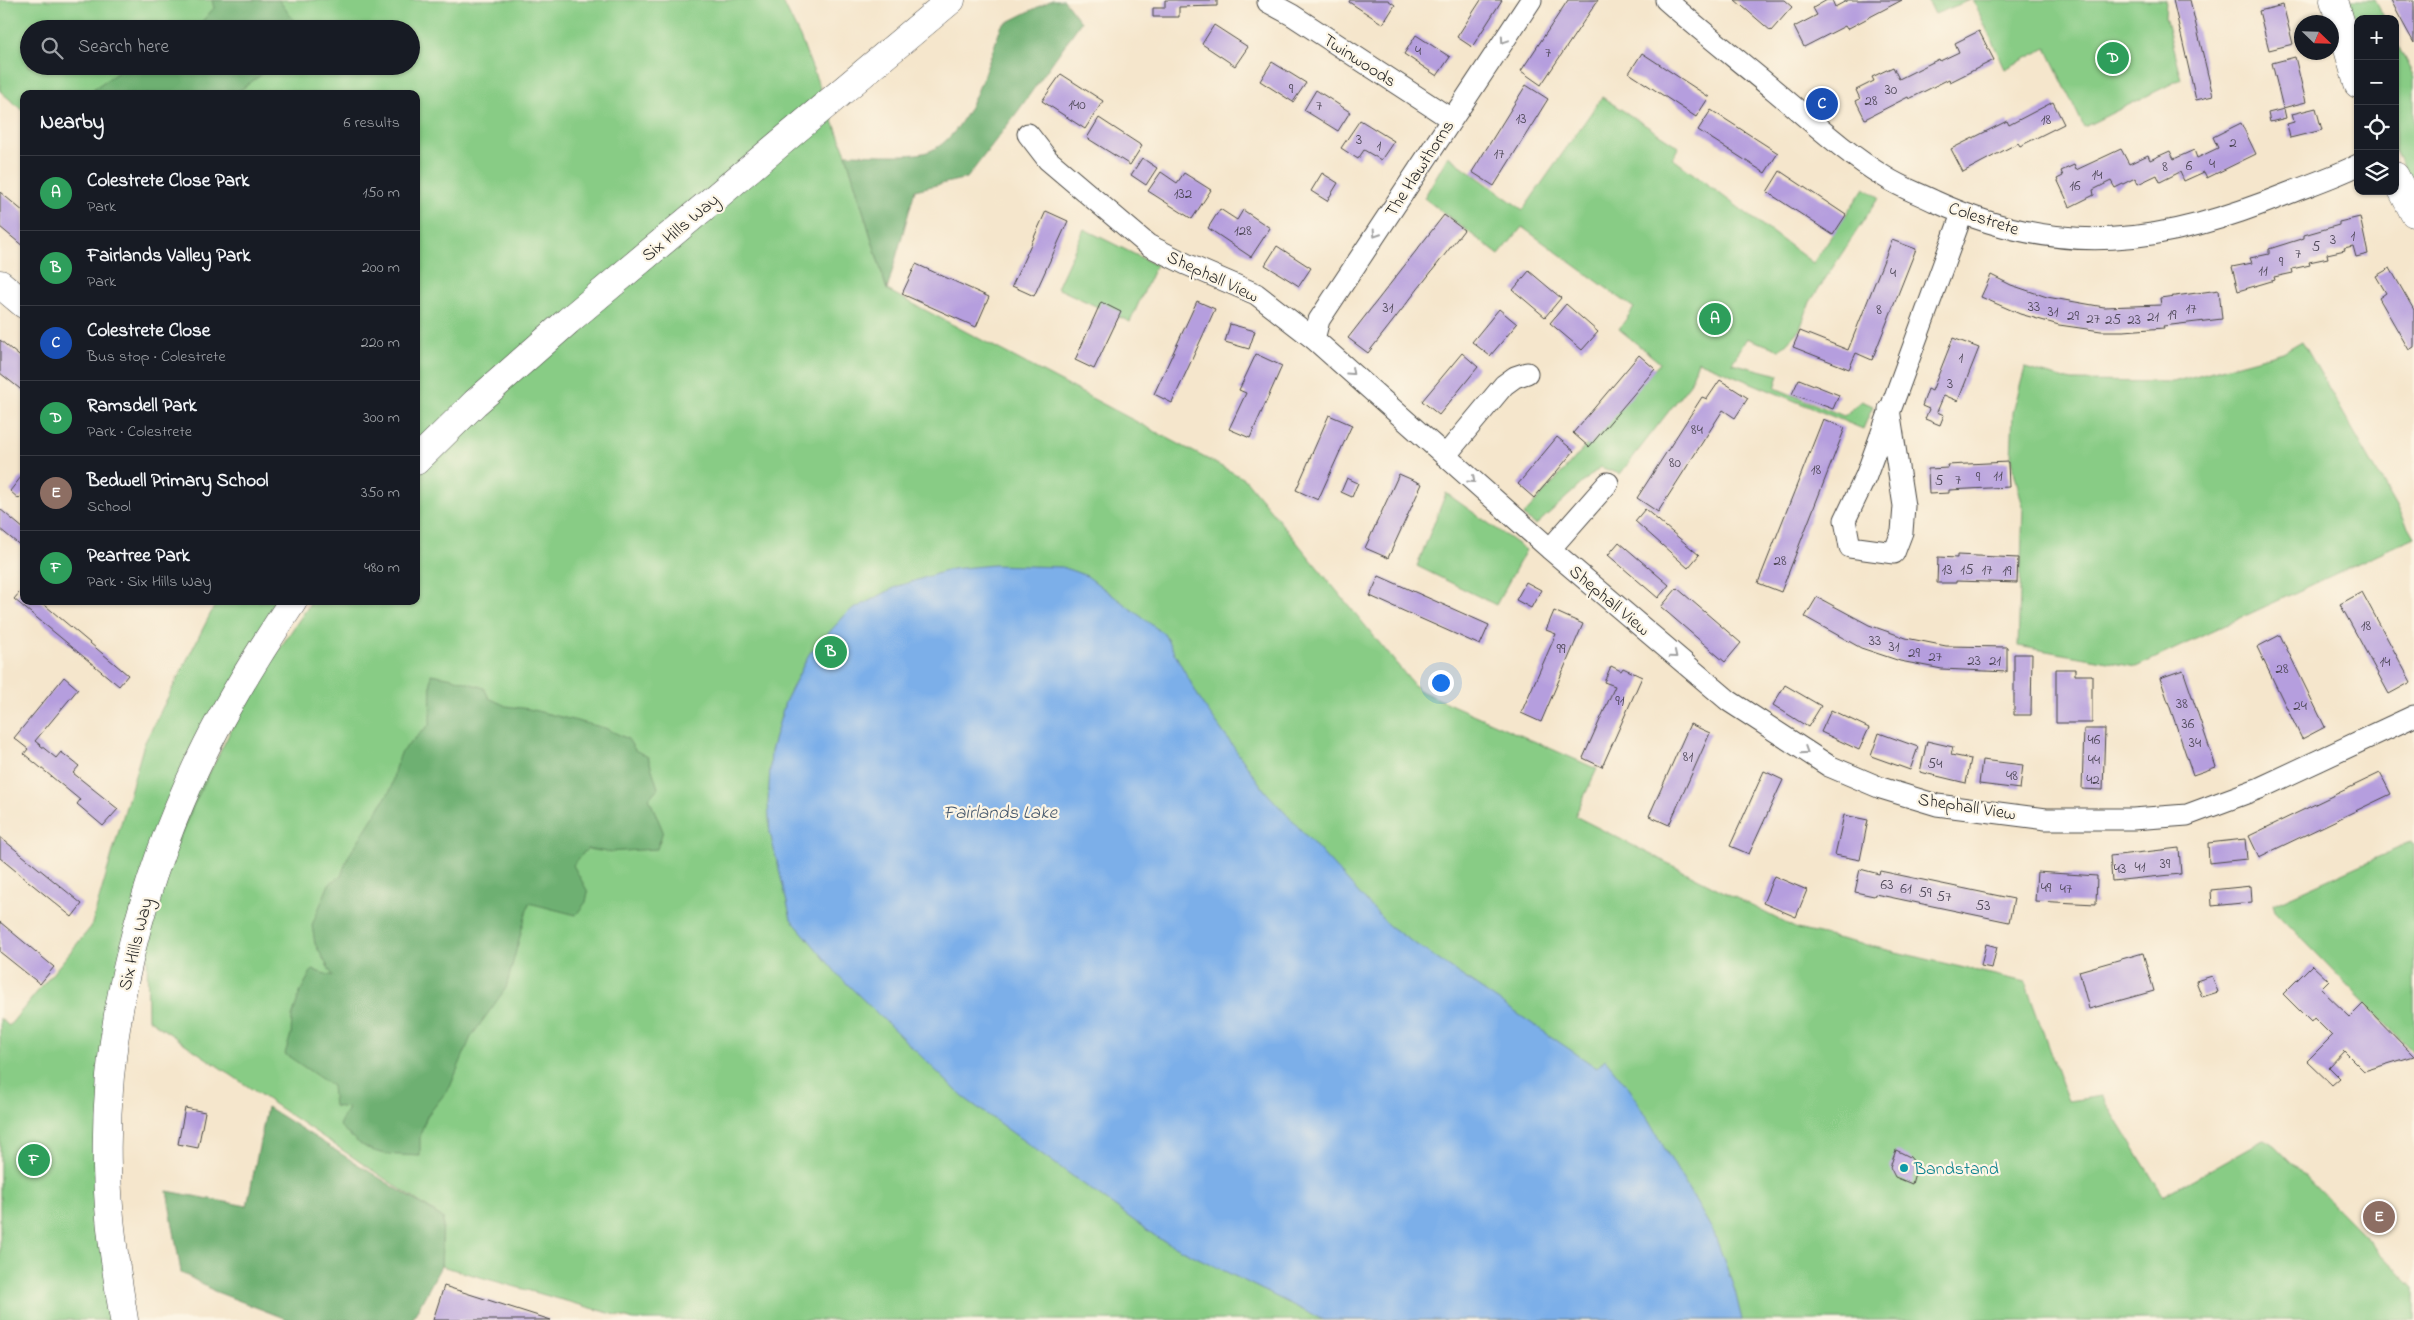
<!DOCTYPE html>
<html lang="en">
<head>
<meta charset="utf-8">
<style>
  :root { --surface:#171b24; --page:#242831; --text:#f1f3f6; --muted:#9ea1a6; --line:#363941; --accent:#2563eb }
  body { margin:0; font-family:"Indie Flower",sans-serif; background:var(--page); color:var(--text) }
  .controls { position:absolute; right:15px; top:15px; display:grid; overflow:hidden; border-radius:10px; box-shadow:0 1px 4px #0004 }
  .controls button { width:45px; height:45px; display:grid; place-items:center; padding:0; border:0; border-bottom:1px solid var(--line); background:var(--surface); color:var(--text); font:25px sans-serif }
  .compass { position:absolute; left:2294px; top:15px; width:45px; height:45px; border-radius:50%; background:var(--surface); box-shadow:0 1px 4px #0004; rotate:113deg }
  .you { position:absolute; left:1440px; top:682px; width:18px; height:18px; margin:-12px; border:4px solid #fff; border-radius:50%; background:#1a73e8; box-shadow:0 0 0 8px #1a73e833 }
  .badge { display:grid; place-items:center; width:32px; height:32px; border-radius:50%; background:var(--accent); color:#fff; font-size:16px; font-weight:700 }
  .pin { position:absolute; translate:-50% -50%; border:2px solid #fff; box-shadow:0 1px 5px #0006 }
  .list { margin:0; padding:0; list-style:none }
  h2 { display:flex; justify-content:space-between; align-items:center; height:65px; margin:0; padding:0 20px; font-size:21px }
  h2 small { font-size:16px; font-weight:400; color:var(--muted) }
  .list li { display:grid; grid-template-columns:32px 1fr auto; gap:15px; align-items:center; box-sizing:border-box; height:75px; padding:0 20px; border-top:1px solid var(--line) }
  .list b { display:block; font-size:19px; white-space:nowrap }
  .list p { margin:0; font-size:16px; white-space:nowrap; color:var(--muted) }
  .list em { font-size:16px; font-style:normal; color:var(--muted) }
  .icon { flex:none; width:28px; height:28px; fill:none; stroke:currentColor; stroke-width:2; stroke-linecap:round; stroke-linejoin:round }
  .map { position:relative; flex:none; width:2414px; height:1320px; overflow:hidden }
  .search { position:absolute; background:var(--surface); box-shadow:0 1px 4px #0004; left:20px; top:20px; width:400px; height:55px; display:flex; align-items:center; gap:12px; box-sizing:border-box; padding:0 18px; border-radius:28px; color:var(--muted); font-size:19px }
  .panel { position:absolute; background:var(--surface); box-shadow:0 1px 4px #0004; left:20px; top:90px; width:400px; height:515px; border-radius:10px }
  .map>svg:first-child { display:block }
  .green { fill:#88cc85; stroke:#5a7c58; fill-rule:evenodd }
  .forest { fill:#6eb072; stroke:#4c6e4e }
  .water { fill:#7cafe9; stroke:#546d8a }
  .building { fill:#b59ede }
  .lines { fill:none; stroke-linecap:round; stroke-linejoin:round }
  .street-casing { stroke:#494743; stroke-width:23 }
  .secondary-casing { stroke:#494743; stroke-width:29 }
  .street { stroke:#fff; stroke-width:21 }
  .secondary { stroke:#fff; stroke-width:28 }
  .oneway { stroke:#a0a0a0 }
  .culture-dot { fill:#0f9aa8; stroke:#fcf5e5; stroke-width:2 }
  .labels { text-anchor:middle; stroke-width:4.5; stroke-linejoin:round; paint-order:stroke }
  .number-label { font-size:15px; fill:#4e4858 }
  .street-label { font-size:18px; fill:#2b2b2b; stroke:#fcf5e5 }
  .culture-label { font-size:18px; fill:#0d838f; stroke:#fcf5e5; text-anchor:start }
  .water-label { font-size:19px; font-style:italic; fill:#47596e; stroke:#fcf5e5 }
</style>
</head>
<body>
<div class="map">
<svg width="2414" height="1320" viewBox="0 0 2414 1320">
  <rect width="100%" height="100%" fill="#fcf5e5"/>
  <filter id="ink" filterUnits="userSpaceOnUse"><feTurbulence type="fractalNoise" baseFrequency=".02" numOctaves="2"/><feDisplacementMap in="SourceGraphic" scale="10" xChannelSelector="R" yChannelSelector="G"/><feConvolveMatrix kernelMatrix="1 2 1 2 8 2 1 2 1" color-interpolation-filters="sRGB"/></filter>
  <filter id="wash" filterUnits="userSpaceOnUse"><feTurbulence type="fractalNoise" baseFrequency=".0096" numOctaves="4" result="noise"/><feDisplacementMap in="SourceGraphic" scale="20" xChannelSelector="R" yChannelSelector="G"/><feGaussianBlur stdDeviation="1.12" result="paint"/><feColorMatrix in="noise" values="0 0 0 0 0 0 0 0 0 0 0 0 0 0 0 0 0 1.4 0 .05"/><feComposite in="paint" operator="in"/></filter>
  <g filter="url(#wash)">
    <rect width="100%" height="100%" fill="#f5e6cc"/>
    <!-- green -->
    <path class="green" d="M0 0H782L800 37 846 154 887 290 1245 479 1418 690 1597 769 1575 816 1797 929 2025 982 2068 1101 2102 1096 2163 1196 2265 1139 2275 1146 2414 1287V1320H634L441 1266 443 1218 148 1019 147 945 162 885 186 820 250 692 312 601H416V94H24V112L0 91ZM29 29H411V66H29Z
      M1928 0H1970L1935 14Z
      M1973 0H2166L2165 17 2181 79 2084 127 2046 48 2005 69Z
      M2346 0H2375L2385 19H2358V23Z
      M2395 40 2414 77V187L2395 151Z
      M1602 97 1679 147 1672 158 1813 263 1864 188 1879 197 1810 302 1800 329 1780 350 1747 338 1732 363 1779 375 1775 388 1844 416 1862 401 1873 406 1863 429 1698 361 1690 384 1620 474 1600 467 1536 525 1523 516 1660 363 1619 329 1634 308 1522 227 1499 255 1424 198 1448 156 1523 210Z
      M1084 229 1156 265 1130 322 1057 288Z
      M2302 341 2414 537 2136 667 2018 646 2023 507 2011 459 2013 412 2025 368 2072 381 2173 382 2283 352Z
      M1446 493 1526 550 1496 605 1417 566Z
      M217 601H283L110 997 113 1320H0V1018L9 1026 91 927 144 744Z
      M2412 842 2414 845V1053L2275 911 2273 904Z"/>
    <!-- forest -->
    <path class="forest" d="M212 0H279L294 21 297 29H195L214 8Z
      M1052 0H1064L1081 22 1018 111 967 178 915 190 887 290 846 154C867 154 903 157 923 153 967 144 987 63 1002 25Z
      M127 66H273L235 94H86Z
      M431 674 453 678 484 688 489 698 506 706 529 709 605 728 628 739 635 750 648 757 658 788 649 798 663 831 657 849 607 852 587 849 573 865 588 892 586 902 576 915 529 903 506 988 471 1037 450 1087 427 1116 420 1135V1156C379 1154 369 1156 339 1125L348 1108 334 1106 332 1086 285 1054 291 1034 292 1017 300 992 312 970 333 976 315 944 312 925 329 884 341 876 348 857 391 789 395 768 402 751 430 724Z
      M267 1107 443 1218 441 1266 412 1320H289L214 1291 181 1272 167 1191 247 1206Z"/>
    <!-- water -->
    <path class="water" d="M993 565 1062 567 1087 576 1164 634 1202 703 1265 791 1389 926 1597 1068 1605 1059 1631 1091 1714 1233 1735 1291 1742 1320H1323L1158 1238 963 1097 840 977 791 919 770 833 768 803 771 751 785 702 809 654 848 612 898 586 952 569Z"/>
    <g id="blocks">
      <!-- building -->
      <path class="building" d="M1165 0H1217V6L1179 7V17H1153V8H1165Z
        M1350 0H1388L1395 5 1383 24 1349 2Z
        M1481 0H1502L1472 47 1457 37Z
        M1568 0H1598L1541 85 1521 71Z
        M1735 0H1784L1792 7 1771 31Z
        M1827 0H1832L1835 7 1848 0H1902L1847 29 1845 26 1804 47 1794 27 1817 15 1813 8Z
        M2173 0H2190L2213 96 2196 100Z
        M2391 0H2414V43L2398 14Z
        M2283 5 2293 44 2269 50 2259 11Z
        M1214 25 1248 47 1235 66 1202 44Z
        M1979 31 1994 60 1950 82 1949 79 1909 99 1908 97 1865 119 1856 101 1860 99 1856 90 1874 81 1872 77 1893 67 1899 79 1939 59 1940 61 1959 52 1955 43Z
        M1416 35 1450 57 1437 76 1404 54Z
        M1642 53 1709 97 1696 117 1629 73Z
        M2295 57 2306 102 2283 108 2272 63Z
        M1272 62 1306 83 1293 102 1260 81Z
        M1061 74 1103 101 1085 129 1042 101Z
        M1526 85 1548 99 1494 186 1472 172Z
        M1316 90 1350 112 1338 131 1304 110Z
        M2053 102 2064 124 2020 146 2018 143 1963 172 1951 149 2007 121 2009 125Z
        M2316 108 2322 130 2290 138 2287 124 2294 122 2292 114Z
        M2284 109 2286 118 2270 122 2268 113Z
        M1711 110 1778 153 1765 173 1698 130Z
        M1099 118 1142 146 1130 165 1087 138Z
        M1360 120 1394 141 1381 160 1364 150 1358 159 1341 148Z
        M2241 123 2256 154 2207 178 2204 172 2184 181 2180 172 2160 182 2157 175 2138 184 2135 178 2115 188 2111 181 2093 190 2094 195 2070 207 2057 179 2063 176 2061 171 2074 165 2076 170 2121 149 2129 164 2148 155 2150 160 2170 151 2174 159 2194 150 2197 158 2218 148 2213 137Z
        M1142 158 1157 168 1146 185 1131 175Z
        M1780 171 1846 215 1833 235 1767 192Z
        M1161 172 1177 183 1184 173 1211 190 1192 219 1148 191Z
        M1322 173 1338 183 1327 201 1311 191Z
        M0 192 24 212V247L0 227Z
        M1220 209 1237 220 1243 210 1270 228 1251 257 1208 228Z
        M1046 211 1068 221 1034 296 1012 286Z
        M1444 215 1464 230 1368 353 1348 338Z
        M2360 217 2368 254 2356 257 2353 246 2344 248 2345 250 2327 254 2328 258 2309 262 2310 265 2292 269 2293 273 2274 277 2275 280 2238 291 2232 267 2252 263 2250 258 2269 254V249L2304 238V235L2339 225V222Z
        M1892 240 1916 249 1872 360 1856 353 1849 369 1793 347 1800 331 1848 350Z
        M1277 246 1311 268 1299 286 1265 265Z
        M916 264 989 297 976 327 902 294Z
        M2390 268 2414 310V347L2409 350 2379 298 2386 293 2376 276Z
        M1529 271 1561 298 1545 317 1513 290Z
        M1991 275 2011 285 2047 297 2104 307 2161 305 2160 298 2219 290 2222 319 2163 326 2164 328 2124 331H2101L2059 325 2020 314 1981 297Z
        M1197 301 1215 309 1172 403 1154 394Z
        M1101 302 1121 312 1094 369 1075 360Z
        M1566 304 1598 332 1582 350 1550 323Z
        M1499 309 1517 324 1490 356 1472 342Z
        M1230 324 1255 331 1249 349 1225 342Z
        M1953 338 1979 348 1958 401 1944 395 1937 412 1944 415 1940 425 1925 419 1929 409 1922 406 1928 389 1932 391Z
        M0 340 24 360V392L0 373Z
        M1462 353 1478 367 1439 415 1422 401Z
        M1256 354 1282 366 1250 438 1229 429 1246 393 1239 390Z
        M1639 355 1655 369 1589 447 1573 433Z
        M1799 379 1839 395 1833 409 1792 394Z
        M1720 380 1748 398 1735 418 1723 410 1658 512 1637 498 1702 397 1707 399Z
        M1329 415 1352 425 1318 500 1296 490Z
        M1823 419 1845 428 1781 592 1758 583Z
        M1557 437 1574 451 1534 498 1518 484Z
        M2008 462 2009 487 1949 490V493L1929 494 1928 469 1948 468 1947 465Z
        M1399 474 1422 484 1388 558 1365 548Z
        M21 477 24 479V494L19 499 10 491Z
        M1347 478 1358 483 1352 497 1341 492Z
        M0 509 24 529V545L22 547 0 529Z
        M1645 509 1699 555 1688 568 1635 521Z
        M1619 542 1669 585 1658 598 1608 555Z
        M1957 555 2018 558 2017 583 1956 581V583H1937L1938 557 1957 558Z
        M1379 576 1489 625 1480 645 1370 596Z
        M1526 582 1541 590 1531 608 1516 600Z
        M24 587V601H40L128 675 119 686 14 599Z
        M1677 588 1741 643 1725 662 1661 607Z
        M2362 592 2411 682 2389 694 2340 604Z
        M1817 597 1869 625 1906 638 1946 646 2007 647V672L1942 669 1900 661 1861 648 1805 617Z
        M1554 611 1583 624 1541 722 1521 713 1556 634 1546 630Z
        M2280 635 2325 727 2302 739 2257 647Z
        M2014 654H2032L2031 715H2014Z
        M1611 666 1621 671 1623 668 1642 677 1602 767 1583 758 1615 686 1604 682Z
        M2056 669H2075V675H2092V723H2056Z
        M2183 670 2216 767 2193 775 2160 678Z
        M64 677 78 689 35 741 56 758 61 752 79 766 73 773 118 809 103 826 77 804 80 800 24 754 28 749 14 738Z
        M1785 685 1821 706 1808 727 1773 705Z
        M1831 710 1869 728 1859 750 1821 732Z
        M1690 724 1710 733 1669 825 1649 816Z
        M2084 729H2105L2103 790 2082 789Z
        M1879 733 1918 747 1910 770 1871 756Z
        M1927 741 1953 747 1951 755 1971 759 1966 783 1920 772Z
        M1982 760 2023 765 2020 789 1979 784Z
        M1764 771 1783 780 1749 854 1730 846Z
        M2380 773 2391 794 2259 857 2249 836Z
        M1844 815 1868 820 1860 860 1835 855Z
        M0 837 82 904 72 917 0 858Z
        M2245 839 2247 859 2209 863 2208 843Z
        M2179 848 2181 874 2112 881 2110 856Z
        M1860 869 1879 874 1880 871 2014 899 2009 922 1875 894 1874 896 1855 892Z
        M2037 872 2097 876 2096 904 2035 901Z
        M1774 876 1807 890 1796 917 1763 903Z
        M2251 886 2252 902 2212 906 2211 890Z
        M0 922 54 967 40 984 0 952Z
        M1986 944 1997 947 1992 968 1981 966Z
        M2143 953 2154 991 2089 1009 2079 971Z
        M2312 965 2329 981 2321 989 2350 1017 2363 1004 2414 1056 2364 1071 2344 1051 2329 1067 2340 1078 2332 1085 2307 1061 2332 1036 2314 1018 2311 1022 2283 994Z
        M2212 976 2218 992 2202 997 2196 981Z
        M185 1108 205 1112 198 1148 178 1144Z
        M1896 1150 1910 1157 1915 1163 1916 1169 1912 1184 1895 1177 1890 1167Z
        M444 1286 551 1320H433Z"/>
    </g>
  </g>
  <g filter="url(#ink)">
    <use href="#blocks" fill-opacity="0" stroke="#494743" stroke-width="1"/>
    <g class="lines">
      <defs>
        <path id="street" d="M1666 0C1701 31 1738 60 1774 90 1810 120 1845 153 1885 177 1900 187 1918 193 1934 201 2062 260 2163 244 2289 193 2312 184 2336 176 2358 165
          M1268 2 1292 15 1451 119
          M1028 134 1048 160 1148 245 1186 264 1256 294 1314 339 1550 549 1729 701 1829 766 1881 788 1937 805 2046 819H2133L2187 815 2260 788 2414 716
          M1314 339 1319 320 1531 0
          M1889 409 1904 506 1902 532 1894 553 1850 547 1845 520 1866 476 1962 214
          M1445 456 1504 385 1515 377 1527 373
          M1550 549 1608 483"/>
        <path id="secondary" d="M2334 0 2358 84
          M2395 176 2414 213
          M0 284 24 304
          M416 461 475 403 568 321 951 0
          M124 1320C116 1270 108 1219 107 1168 103 1023 142 875 207 745 232 695 262 648 293 601"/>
      </defs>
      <!-- street casing -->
      <use href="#street" class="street-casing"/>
      <!-- secondary casing -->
      <use href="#secondary" class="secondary-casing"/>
      <!-- street -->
      <use href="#street" class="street"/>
      <!-- secondary -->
      <use href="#secondary" class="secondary"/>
    </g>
    <!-- one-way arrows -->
    <defs><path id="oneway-chevron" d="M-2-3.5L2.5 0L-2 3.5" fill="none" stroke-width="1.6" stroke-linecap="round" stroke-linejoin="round" transform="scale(1.25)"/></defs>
    <g class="oneway">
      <use href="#oneway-chevron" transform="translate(1504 40) rotate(124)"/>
      <use href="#oneway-chevron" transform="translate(1376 234) rotate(123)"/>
      <use href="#oneway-chevron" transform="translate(1351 372) rotate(42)"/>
      <use href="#oneway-chevron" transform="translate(1472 480) rotate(42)"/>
      <use href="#oneway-chevron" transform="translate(1674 655) rotate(40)"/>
      <use href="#oneway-chevron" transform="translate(1805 751) rotate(33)"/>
    </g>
  </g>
  <!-- markers -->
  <circle class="culture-dot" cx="1904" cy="1168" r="5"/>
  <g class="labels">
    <!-- number labels -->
    <g class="number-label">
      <text x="1418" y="55">4</text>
      <text x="1548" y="57">7</text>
      <text x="1291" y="93">9</text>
      <text x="1891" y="94">30</text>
      <text x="1871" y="105">28</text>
      <text x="1077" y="109">140</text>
      <text x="1319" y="110">7</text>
      <text x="1521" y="123">13</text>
      <text x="2046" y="124">18</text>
      <text x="1359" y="144">3</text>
      <text x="2233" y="147">2</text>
      <text x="1379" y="150">1</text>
      <text x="1499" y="158">17</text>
      <text x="2212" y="168">4</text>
      <text x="2189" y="170">6</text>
      <text x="2165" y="171">8</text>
      <text x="2097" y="179">14</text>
      <text x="2075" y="190">16</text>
      <text x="1183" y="198">132</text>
      <text x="1243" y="235">128</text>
      <text x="2353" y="240">1</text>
      <text x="2333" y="244">3</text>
      <text x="2316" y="251">5</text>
      <text x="2298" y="258">7</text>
      <text x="2281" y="266">9</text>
      <text x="2263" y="275">11</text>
      <text x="1893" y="277">4</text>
      <text x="2034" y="311">33</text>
      <text x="1388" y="312">31</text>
      <text x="2191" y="313">17</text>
      <text x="1879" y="314">8</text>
      <text x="2053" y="316">31</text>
      <text x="2172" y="319">19</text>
      <text x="2073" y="320">29</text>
      <text x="2153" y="321">21</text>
      <text x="2093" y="323">27</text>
      <text x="2113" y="324">25</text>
      <text x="2134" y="324">23</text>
      <text x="1961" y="362">1</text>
      <text x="1950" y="388">3</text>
      <text x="1697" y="434">84</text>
      <text x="1675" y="467">80</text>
      <text x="1816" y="474">18</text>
      <text x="1998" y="480">11</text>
      <text x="1978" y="481">9</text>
      <text x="1958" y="484">7</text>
      <text x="1939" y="485">5</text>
      <text x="1780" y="565">28</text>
      <text x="1947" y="574">13</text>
      <text x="1967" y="574">15</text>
      <text x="1987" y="574">17</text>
      <text x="2007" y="575">19</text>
      <text x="2366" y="630">18</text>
      <text x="1875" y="645">33</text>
      <text x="1894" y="651">31</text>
      <text x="1561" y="653">99</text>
      <text x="1914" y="657">29</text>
      <text x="1935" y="661">27</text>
      <text x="1974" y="665">23</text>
      <text x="1995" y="665">21</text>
      <text x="2385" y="666">14</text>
      <text x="2282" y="673">28</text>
      <text x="1620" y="705">91</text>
      <text x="2182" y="708">38</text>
      <text x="2300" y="710">24</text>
      <text x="2188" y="728">36</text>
      <text x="2094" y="744">46</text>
      <text x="2195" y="747">34</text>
      <text x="1688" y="761">81</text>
      <text x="2094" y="764">44</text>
      <text x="1935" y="768">54</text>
      <text x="2012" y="780">48</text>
      <text x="2093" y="784">42</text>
      <text x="2165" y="868">39</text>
      <text x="2140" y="871">41</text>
      <text x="2120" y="873">43</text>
      <text x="1887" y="889">63</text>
      <text x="2046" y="892">49</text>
      <text x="1906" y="893">61</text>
      <text x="2066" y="893">47</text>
      <text x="1925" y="897">59</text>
      <text x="1944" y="901">57</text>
      <text x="1983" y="910">53</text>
    </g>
    <!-- street labels -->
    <g class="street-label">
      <text transform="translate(1360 60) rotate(33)" y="6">Twinwoods</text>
      <text transform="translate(1419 168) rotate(-57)" y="6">The Hawthorns</text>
      <text transform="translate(1984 218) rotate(18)" y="6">Colestrete</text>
      <text transform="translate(680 227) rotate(-40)" y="6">Six Hills Way</text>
      <text transform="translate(1213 276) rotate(25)" y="6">Shephall View</text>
      <text transform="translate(1610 600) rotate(40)" y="6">Shephall View</text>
      <text transform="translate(1967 806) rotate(9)" y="6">Shephall View</text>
      <text transform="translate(135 944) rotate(-76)" y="6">Six Hills Way</text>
    </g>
    <!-- culture labels -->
    <g class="culture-label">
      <text x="1914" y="1174">Bandstand</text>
    </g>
    <!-- water labels -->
    <g class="water-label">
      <text x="1000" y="818">Fairlands Lake</text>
    </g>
  </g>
</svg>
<div class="controls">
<button>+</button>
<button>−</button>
<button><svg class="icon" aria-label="locate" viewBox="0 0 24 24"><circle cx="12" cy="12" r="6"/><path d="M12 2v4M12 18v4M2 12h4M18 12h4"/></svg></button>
<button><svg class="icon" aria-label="layers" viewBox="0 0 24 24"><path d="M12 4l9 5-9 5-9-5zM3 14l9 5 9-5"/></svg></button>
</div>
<svg class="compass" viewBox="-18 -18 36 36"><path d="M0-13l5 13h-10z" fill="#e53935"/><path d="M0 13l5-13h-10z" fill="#9ea1a6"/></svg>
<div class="you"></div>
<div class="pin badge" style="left:1715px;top:319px;background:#2e9e5b">A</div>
<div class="pin badge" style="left:831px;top:652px;background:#2e9e5b">B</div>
<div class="pin badge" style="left:1822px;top:104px;background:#1a4fb4">C</div>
<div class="pin badge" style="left:2113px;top:58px;background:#2e9e5b">D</div>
<div class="pin badge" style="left:2379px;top:1217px;background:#8d6e63">E</div>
<div class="pin badge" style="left:34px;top:1160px;background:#2e9e5b">F</div>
<div class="search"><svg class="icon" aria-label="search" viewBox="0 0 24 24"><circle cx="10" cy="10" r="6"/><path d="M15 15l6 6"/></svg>Search here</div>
<section class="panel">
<h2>Nearby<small>6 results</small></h2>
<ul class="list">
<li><span class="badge" style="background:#2e9e5b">A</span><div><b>Colestrete Close Park</b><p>Park</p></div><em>150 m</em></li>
<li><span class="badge" style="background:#2e9e5b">B</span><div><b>Fairlands Valley Park</b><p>Park</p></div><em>200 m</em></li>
<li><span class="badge" style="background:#1a4fb4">C</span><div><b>Colestrete Close</b><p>Bus stop · Colestrete</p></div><em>220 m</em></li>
<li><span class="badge" style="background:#2e9e5b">D</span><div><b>Ramsdell Park</b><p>Park · Colestrete</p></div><em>300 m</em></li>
<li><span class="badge" style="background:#8d6e63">E</span><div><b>Bedwell Primary School</b><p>School</p></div><em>350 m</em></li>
<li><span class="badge" style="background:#2e9e5b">F</span><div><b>Peartree Park</b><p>Park · Six Hills Way</p></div><em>480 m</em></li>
</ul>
</section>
</div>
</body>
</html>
